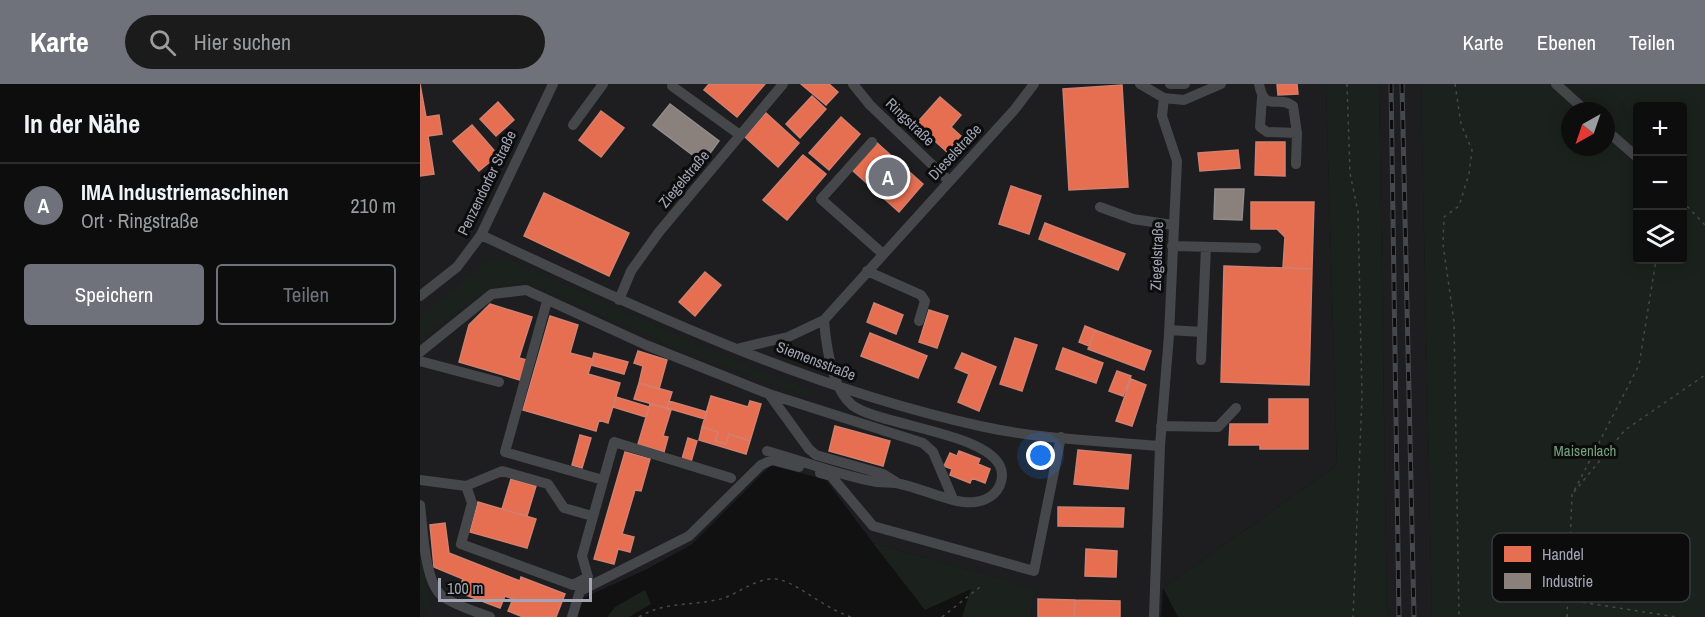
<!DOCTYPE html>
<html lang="de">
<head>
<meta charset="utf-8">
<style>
  :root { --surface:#0d0d0e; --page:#1b1b1c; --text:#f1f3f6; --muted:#9a9c9e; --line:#2d2d2e; --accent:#6f717b }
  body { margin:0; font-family:"Archivo Narrow",sans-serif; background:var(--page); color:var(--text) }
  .controls { position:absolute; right:18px; top:18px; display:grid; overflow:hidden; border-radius:6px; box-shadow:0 3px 15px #0003 }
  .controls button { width:54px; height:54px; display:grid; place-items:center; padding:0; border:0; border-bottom:2px solid var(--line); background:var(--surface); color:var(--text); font:30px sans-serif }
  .compass { position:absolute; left:1141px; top:18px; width:54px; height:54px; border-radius:50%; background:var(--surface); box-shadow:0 3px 15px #0003; rotate:220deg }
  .scale { position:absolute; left:18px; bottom:15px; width:154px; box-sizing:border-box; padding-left:6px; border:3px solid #a1a5b4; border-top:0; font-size:16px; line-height:21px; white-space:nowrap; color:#a1a5b4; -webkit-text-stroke:4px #0c0c0d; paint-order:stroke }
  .you { position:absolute; left:621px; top:372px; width:21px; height:21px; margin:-15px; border:4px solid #fff; border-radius:50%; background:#1a73e8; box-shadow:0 0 0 9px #1a73e833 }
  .badge { display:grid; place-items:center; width:39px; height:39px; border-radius:50%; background:var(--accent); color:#fff; font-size:20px; font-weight:700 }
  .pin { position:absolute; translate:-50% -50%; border:3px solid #fff; box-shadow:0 2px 6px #0006 }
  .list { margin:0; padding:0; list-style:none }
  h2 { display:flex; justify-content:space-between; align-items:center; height:78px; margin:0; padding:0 24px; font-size:26px }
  h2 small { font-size:20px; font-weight:400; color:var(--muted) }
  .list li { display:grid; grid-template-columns:39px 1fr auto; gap:18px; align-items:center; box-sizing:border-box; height:84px; padding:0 24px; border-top:2px solid var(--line) }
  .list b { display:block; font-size:22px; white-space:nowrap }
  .list p { margin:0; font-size:20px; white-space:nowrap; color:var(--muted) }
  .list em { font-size:20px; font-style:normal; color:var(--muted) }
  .actions { display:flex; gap:12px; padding:18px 24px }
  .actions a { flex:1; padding:14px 0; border:2px solid var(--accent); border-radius:6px; text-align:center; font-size:21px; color:var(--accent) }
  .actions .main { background:var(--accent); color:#fff }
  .icon { flex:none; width:33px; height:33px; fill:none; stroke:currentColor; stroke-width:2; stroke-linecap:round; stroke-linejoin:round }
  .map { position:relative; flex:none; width:1285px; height:533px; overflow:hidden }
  header { display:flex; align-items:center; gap:36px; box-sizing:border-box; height:84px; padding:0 30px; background:var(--accent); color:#fff }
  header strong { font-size:28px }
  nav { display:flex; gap:33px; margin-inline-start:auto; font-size:21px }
  .search { width:420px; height:54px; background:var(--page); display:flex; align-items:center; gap:15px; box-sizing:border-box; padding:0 21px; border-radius:33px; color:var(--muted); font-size:22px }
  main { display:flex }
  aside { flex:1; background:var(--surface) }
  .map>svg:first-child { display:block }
  .built { fill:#1e1e20 }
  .green { fill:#1b221d; fill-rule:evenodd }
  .shops { fill:#e76f51; stroke:#d27f6f; stroke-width:1.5 }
  .industry { fill:#8a817c; stroke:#918c8d; stroke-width:1.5 }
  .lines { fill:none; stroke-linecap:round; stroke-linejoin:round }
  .path { stroke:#47484d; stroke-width:1.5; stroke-dasharray:3 4.5; stroke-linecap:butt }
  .minor { stroke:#46474b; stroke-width:10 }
  .rail-casing { stroke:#46484b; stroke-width:5 }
  .rail { stroke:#0c0c0d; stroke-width:3; stroke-dasharray:9; stroke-linecap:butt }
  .labels { text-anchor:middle; stroke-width:6; stroke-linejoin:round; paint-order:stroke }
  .street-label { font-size:15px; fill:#a1a5b4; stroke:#0c0c0d }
  .park-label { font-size:15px; fill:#77a07e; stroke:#0c0c0d }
  .key { fill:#0c0c0d; stroke:#393a3f; stroke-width:1.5 }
  .key-label { font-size:16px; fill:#a1a5b4 }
</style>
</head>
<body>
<header>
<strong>Karte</strong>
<div class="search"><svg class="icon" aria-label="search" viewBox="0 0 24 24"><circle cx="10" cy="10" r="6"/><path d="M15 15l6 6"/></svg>Hier suchen</div>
<nav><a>Karte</a><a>Ebenen</a><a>Teilen</a></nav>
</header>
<main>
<aside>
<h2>In der Nähe<small></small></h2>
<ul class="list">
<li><span class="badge">A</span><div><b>IMA Industriemaschinen</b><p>Ort · Ringstraße</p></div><em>210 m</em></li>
</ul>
<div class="actions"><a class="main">Speichern</a><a>Teilen</a></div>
</aside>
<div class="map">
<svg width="1285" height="533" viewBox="0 0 1285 533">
  <rect width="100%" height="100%" fill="#111112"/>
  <!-- built -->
  <path class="built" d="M0 0H906L917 381 743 504 741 533H611L613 504 453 459 406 396 351 381 271 461 225 486 163 514 158 533H0Z
    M959 0H1001L1012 533H967Z"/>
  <!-- green -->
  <path class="green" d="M906 0H959L967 533H758L743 504 917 381Z
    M1001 0H1285V533H1012ZM1218 22H1262V176H1218ZM1150 27H1186V63H1150Z
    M70 174 92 177 329 283 389 306 388 312 268 269 106 198 70 204 0 255V234Z
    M453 459 614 504 611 533H542L551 505 505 526Z
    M0 470 13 533H9L0 508Z
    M225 506 231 520 209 533H187L195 523Z"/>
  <!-- shops -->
  <path class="shops" d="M0 0 6 33 19 31 22 50 8 52 14 90 0 92Z
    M289 0H345L317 33 284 6Z
    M381 0H409L418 8 406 21Z
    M857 0H877L878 10 858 11Z
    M702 1 708 103 649 106 643 5Z
    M392 12 406 25 380 54 366 40Z
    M520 13 541 31 531 43 541 52 527 68 496 40Z
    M78 18 94 36 76 52 60 35Z
    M181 27 204 44 181 73 159 56Z
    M346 29 379 59 358 83 325 53Z
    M421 33 440 50 409 86 389 69Z
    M52 41 78 71 59 87 33 57Z
    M456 58 503 100 479 128 432 86Z
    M836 58H865V92L835 91Z
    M818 66 820 84 780 87 778 69Z
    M383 71 406 90 367 136 343 116Z
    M591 102 621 112 609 150 579 140Z
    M124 109 209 149 189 192 104 152Z
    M831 118H894L892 185 863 183 865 153 857 145H831Z
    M625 139 705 170 698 186 619 155Z
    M804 182 892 185 889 301 801 298Z
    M285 188 301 201 275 232 259 218Z
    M454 219 483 231 476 250 447 238Z
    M70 220 112 233 99 274 107 276 100 296 39 278 49 241Z
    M509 226 528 232 517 264 499 258Z
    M130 232 158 241 150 269 173 275 168 290 200 299 188 339 179 336 176 347 103 326Z
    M665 242 675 246 669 262 659 258Z
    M675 246 731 267 724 286 668 265Z
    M450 249 507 272 498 294 441 272Z
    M595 254 617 261 602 307 580 300Z
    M643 264 683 279 676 299 636 285Z
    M218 267 247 276 239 305 219 299 223 282 214 279Z
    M174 269 208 278 204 290 171 281Z
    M542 269 576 283 559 327 538 318 549 290 535 284Z
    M697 287 711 292 703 312 689 307Z
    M711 295 726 301 712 342 696 337Z
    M219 299 252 308 247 324 214 315Z
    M291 312 328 323 330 317 341 320 330 357 309 350 306 360 295 357 298 348 282 343Z
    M196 313 229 323 226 333 193 323Z
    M849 315H888V365H840V361H809L810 340H849Z
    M249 317 287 328 285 335 247 324Z
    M230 320 251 326 243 352 248 353 244 368 218 360Z
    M415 342 470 357 463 382 409 367Z
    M282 343 298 348 295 357 306 360 309 350 330 357 326 370 279 356Z
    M160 351 171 354 162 384 152 381Z
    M268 354 277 357 271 378 262 375Z
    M658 366 711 371 708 405 654 400Z
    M539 367 560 375 558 380 570 385 565 399 552 394 550 399 530 391 532 385 524 382 530 369 537 372Z
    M205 368 230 375 221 407 215 406 202 450 214 453 210 468 198 465 194 480 174 475Z
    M91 395 116 402 107 432 82 425Z
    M58 418 116 435 107 464 50 448Z
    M638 423 704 424 703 443 638 442Z
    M25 439 29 469 100 497 101 493 145 510 136 533H103L88 527 93 515 85 512 80 524 38 508 43 495 14 483 10 441Z
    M666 465 697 467 696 493 665 492Z
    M618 515 655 516 654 533H618Z
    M655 516 700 517V533H654Z"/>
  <!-- industry -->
  <path class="industry" d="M250 20 299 57 283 79 233 41Z
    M795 105H824L822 136 794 135Z"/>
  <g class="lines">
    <!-- path -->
    <path class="path" d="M927 0 930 89 938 128 942 313 933 533
      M1035 0 1041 40 1052 66 1049 90 1039 122 1024 133 1023 160 1034 238 1039 533
      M1262 117 1285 141
      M1154 408 1205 346 1285 291
      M1148 516 1256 533
      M219 533C248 516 273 523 304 514 321 508 342 490 361 496 383 503 404 524 431 533
      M522 533 560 503
      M1147 533 1152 411 1219 281 1236 176"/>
    <!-- minor -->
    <path class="minor" d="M433 0 450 21 528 96
      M720 0 744 14 742 32 757 77 749 251 740 362 734 533
      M750 0H765
      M839 0C845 30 857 10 873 22L877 49
      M1136 0 1166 27
      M252 2 320 51
      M842 13 840 43 847 48 877 49 876 80
      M744 14 764 16 801 0
      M153 41 183 0
      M1186 46 1218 74
      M452 58 401 115 463 170
      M680 123 713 135 753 141
      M61 151C221 226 386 304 560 342 618 355 680 357 740 362
      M752 162 836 164
      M447 187 501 211 505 217 499 237
      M0 212 37 183 61 151 133 0
      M199 216 211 187 239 148 363 0
      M127 217 85 368 183 396
      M749 246 782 248
      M320 264 368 253 404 236
      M0 268 72 210 106 206 226 261 349 310 389 365 396 371 463 390 476 398
      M781 276 786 163
      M0 277 79 298
      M349 310 503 359 513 368 533 415
      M741 342 798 343 816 324
      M347 367C383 377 421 392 457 398 465 399 473 398 480 400 501 404 535 421 555 418 570 416 581 407 582 392 584 349 460 343 432 321 411 303 406 261 404 236L595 25 614 0
      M400 389 411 392 453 442 614 487 641 353
      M0 396 46 402 82 387 128 400 144 424 172 432
      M46 402 52 419 41 460 153 501 168 493 162 472 194 358 311 394
      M0 421C3 444 4 497 22 512 36 522 54 527 70 533
      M152 533 160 507 269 452 341 381 352 376 379 383"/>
    <defs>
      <path id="rail" d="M971 0 979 533
        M982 0 994 533"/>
    </defs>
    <!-- rail casing -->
    <use href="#rail" class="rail-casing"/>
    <!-- rail -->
    <use href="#rail" class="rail"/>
  </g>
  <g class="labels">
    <!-- street labels -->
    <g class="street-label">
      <text transform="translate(490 38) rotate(44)" y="5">Ringstraße</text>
      <text transform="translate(535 68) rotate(-47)" y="5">Dieselstraße</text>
      <text transform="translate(264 95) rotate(-50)" y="5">Ziegelstraße</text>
      <text transform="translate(67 99) rotate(-64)" y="5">Penzendorfer Straße</text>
      <text transform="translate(737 172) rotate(-88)" y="5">Ziegelstraße</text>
      <text transform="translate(396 277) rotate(21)" y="5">Siemensstraße</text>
    </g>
    <!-- park labels -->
    <g class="park-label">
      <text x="1165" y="372">Maisenlach</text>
    </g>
  </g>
  <!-- legend -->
  <rect x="1072" y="449" width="198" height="69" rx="9" class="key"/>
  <rect x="1084" y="462" width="27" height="16" fill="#e76f51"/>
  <rect x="1084" y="489" width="27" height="16" fill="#8a817c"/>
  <g class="key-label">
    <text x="1122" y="476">Handel</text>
    <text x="1122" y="503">Industrie</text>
  </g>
</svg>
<div class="controls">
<button>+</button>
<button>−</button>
<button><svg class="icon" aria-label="layers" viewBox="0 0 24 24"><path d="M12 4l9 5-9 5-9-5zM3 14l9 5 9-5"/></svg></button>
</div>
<svg class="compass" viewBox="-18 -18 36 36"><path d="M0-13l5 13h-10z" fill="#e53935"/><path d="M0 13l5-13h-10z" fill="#9a9c9e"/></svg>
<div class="scale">100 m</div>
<div class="you"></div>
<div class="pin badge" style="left:468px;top:93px">A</div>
</div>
</main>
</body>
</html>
